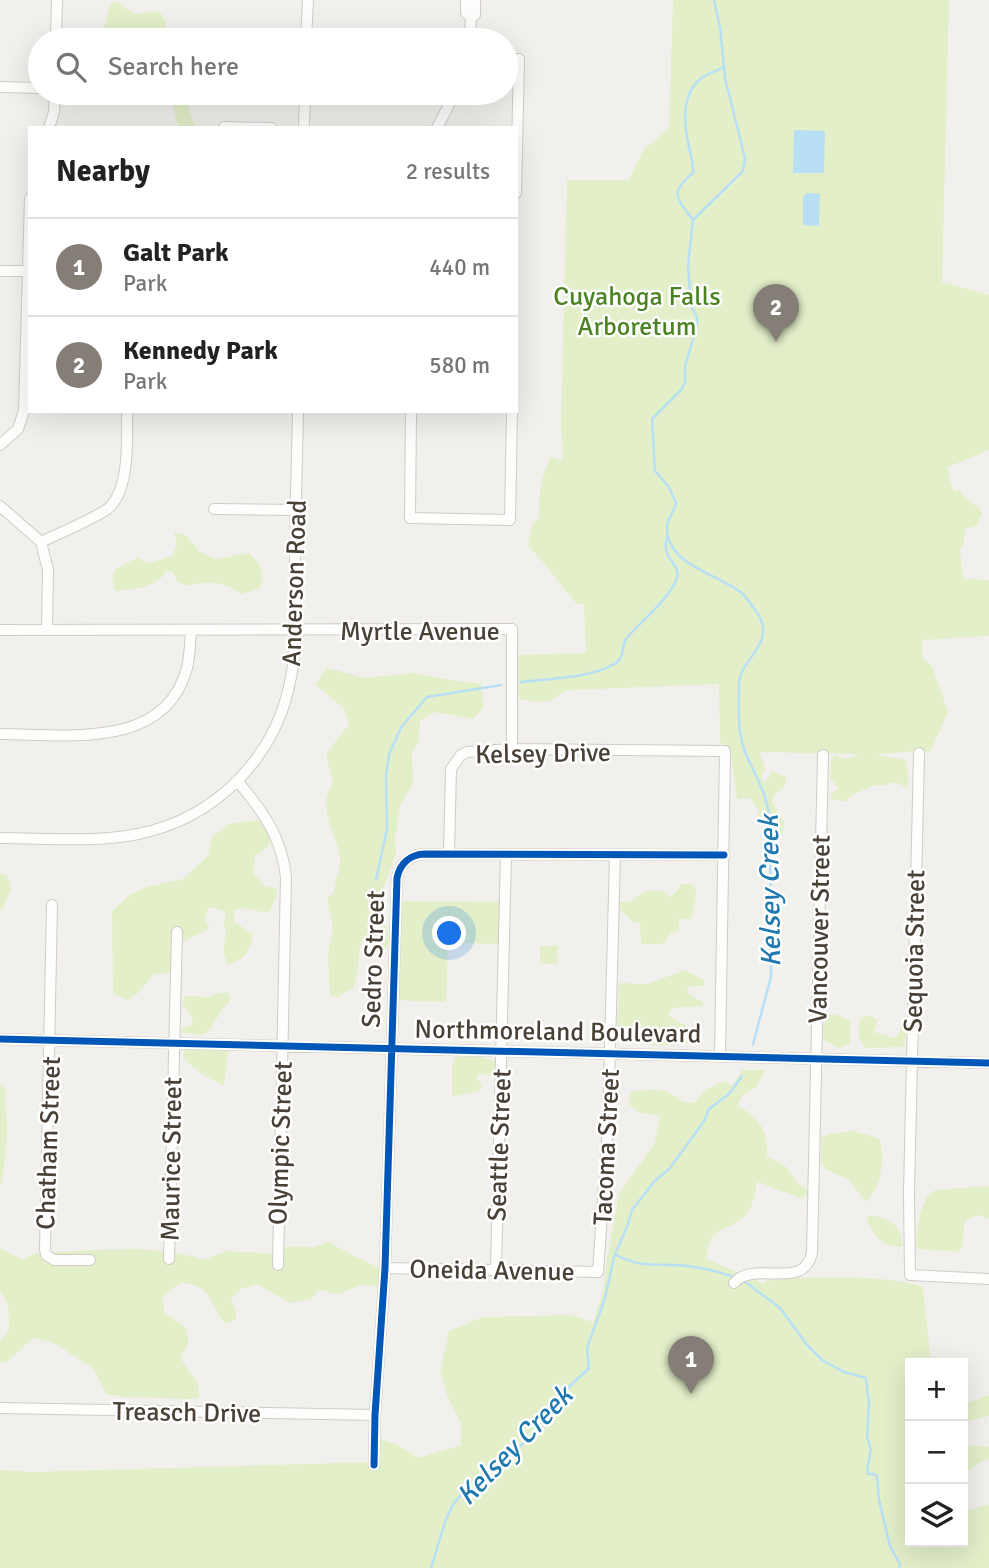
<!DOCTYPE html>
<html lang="en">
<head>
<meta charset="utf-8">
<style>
  :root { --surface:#fff; --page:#f2f2f2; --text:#222; --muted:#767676; --line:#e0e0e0; --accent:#857e76 }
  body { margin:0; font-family:Signika,sans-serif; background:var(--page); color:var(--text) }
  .controls { position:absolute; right:21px; bottom:21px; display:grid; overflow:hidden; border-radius:0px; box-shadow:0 7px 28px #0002 }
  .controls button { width:63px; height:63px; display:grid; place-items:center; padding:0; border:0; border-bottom:2px solid var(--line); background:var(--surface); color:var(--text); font:35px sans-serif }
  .you { position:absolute; left:450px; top:934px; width:24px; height:24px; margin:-18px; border:5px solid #fff; border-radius:50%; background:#1a73e8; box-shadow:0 0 0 10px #1a73e833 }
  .badge { display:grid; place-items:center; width:46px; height:46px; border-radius:50%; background:var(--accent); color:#fff; font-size:23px; font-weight:700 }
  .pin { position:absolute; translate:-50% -58px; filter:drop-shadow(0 2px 4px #0008) }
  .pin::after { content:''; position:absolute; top:37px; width:24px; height:21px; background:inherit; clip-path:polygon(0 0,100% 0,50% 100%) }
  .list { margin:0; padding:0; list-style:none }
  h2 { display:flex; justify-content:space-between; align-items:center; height:91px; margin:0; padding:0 28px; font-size:30px }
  h2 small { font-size:23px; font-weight:400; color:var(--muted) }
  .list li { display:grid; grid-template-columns:46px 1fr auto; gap:21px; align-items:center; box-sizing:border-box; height:98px; padding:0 28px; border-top:2px solid var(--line) }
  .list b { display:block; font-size:26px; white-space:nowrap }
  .list p { margin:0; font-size:23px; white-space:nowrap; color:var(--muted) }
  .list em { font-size:23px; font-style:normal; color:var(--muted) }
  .icon { flex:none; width:38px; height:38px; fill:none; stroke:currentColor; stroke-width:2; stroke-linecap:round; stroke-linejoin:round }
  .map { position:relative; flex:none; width:989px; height:1568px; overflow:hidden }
  .search { position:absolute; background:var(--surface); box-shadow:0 7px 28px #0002; left:28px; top:28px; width:490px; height:77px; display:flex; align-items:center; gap:18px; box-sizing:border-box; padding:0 24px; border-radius:38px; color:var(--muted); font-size:26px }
  .panel { position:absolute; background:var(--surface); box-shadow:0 7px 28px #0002; left:28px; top:126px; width:490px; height:287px; border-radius:0px }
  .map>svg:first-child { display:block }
  .green { fill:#e2efc9 }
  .water { fill:#b8dff4 }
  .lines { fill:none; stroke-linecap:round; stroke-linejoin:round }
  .stream { stroke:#b8dff4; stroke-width:2.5 }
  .minor-casing { stroke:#cfccc7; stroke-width:12 }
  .minor { stroke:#fdfdfc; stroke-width:10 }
  .cycleway-casing { stroke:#fff; stroke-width:11 }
  .cycleway { stroke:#0057b8; stroke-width:7 }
  .labels { text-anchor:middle; stroke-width:5; stroke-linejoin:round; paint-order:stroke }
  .park-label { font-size:26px; fill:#4b8322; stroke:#fff }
  .street-label { font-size:26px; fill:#4a4136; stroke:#fff }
  .water-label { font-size:28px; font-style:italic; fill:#207ab0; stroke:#fff }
</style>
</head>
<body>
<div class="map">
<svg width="989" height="1568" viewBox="0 0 989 1568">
  <rect width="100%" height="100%" fill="#f2f0ec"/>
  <!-- green -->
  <path class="green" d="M673 0H949L942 282 989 295V450L946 468C951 476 948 485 955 492L959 489C964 501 976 501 982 513L977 526 965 529 963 545 960 550 963 579 989 580V636L922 640V657L932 666 948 712C941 724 936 745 928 753L920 748V751L875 754 905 760 909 776 907 787 893 782 883 786 876 785 854 794 846 801 831 800 830 796 838 788 834 781H830L831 760 835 755 847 759 860 754 760 752 765 769 761 777 765 783 772 771 786 777 785 786 775 794 772 802 785 823 782 835 776 838 772 846 768 830 760 820 758 810 750 798 737 799 730 748 720 742 719 684 570 690C562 692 561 694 555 698 544 705 532 701 520 699L516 693V655L586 653 584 603 577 604C560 585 547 564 528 546L532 524 539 518C539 497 540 476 551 457L563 461 561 424 567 180H629L643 150 669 128Z
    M111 2H118L134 14 159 11 166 22V40H101Z
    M102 93H192L188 107 195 125 190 128H180C174 120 176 110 171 101L158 102 136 97 110 101Z
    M174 532 186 535 200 552 215 559 249 553C260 561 266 575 260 588L241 594C219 580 211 581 186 586L177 581 173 572 167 570C157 588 135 589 115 591L112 578 115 569 137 558 149 563 172 556 177 545Z
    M328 668 364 678 414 673 462 682 481 683 483 708 473 719 434 712 420 721 418 744 412 752 413 784 401 803 395 836 396 853 383 889 381 909 389 937 387 948 378 954 372 942 362 940C357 958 360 969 354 987L336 998 330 996 328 954 333 929 327 897 334 893C334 882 341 870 340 860 337 831 315 811 333 783L326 754 349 724 344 709 315 684Z
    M258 820 268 832 270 845 255 856 253 873 266 887 276 888 277 895 269 913 241 908 234 910V922L253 934C249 954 247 957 228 965L223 952 226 933 224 924 226 912 209 907 205 919 210 928 170 948 172 973 154 974 138 993 128 1000 113 994 112 911 131 894 147 887 183 879 208 856 211 838 229 824Z
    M0 873 8 876 11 890 2 909H0Z
    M680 884H691L696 889 695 903 691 919H679V931L671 933 663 944H641L640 923 633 922 619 908 620 902H631C642 890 650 890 666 892L670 897 680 888Z
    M396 901 505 902 504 944 448 943 446 1002 393 1000Z
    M540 946H558L557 964H540Z
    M685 970 705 981 704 986H690L687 990 688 993 703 1003V1006L673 1008 668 1014C680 1027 694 1021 690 1043 671 1047 628 1049 617 1030L619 983 647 984Z
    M220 993H229L230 1001C218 1011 216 1025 204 1035L182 1033 180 1029 192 1025C194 1013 187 1012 182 1003L186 996 207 997Z
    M835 1014 850 1021V1044L838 1048 824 1040 822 1032 826 1016Z
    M868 1015 878 1020 874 1032 896 1038 904 1021 907 1028 904 1047 865 1048C858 1038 857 1029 861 1018Z
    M187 1047 228 1050 224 1085C213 1082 188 1066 183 1056Z
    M455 1057H482L497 1062 496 1077 480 1073 476 1077 482 1086 479 1091 452 1097V1067Z
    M742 1070H765L757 1086 742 1095 738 1106C761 1119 768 1131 767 1157L784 1165 800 1185 809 1190V1195L800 1198 757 1182C755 1191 754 1203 749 1210 734 1235 709 1219 707 1259L764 1284 766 1281C804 1276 888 1274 923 1287L931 1363H910V1542H963V1510C973 1512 979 1505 989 1505V1568H0V1470L32 1472 378 1462 379 1439 398 1445 418 1458 461 1445V1424L448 1398 440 1371 449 1331 483 1317 571 1315 593 1322 604 1287 606 1264 619 1194 654 1144 660 1116 638 1112 629 1104 631 1092C642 1090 656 1088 667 1092 680 1097 677 1102 694 1103L703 1091 723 1081 732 1086Z
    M0 1085 6 1089C4 1105 6 1108 7 1122 7 1141 5 1170 0 1188Z
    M854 1131 880 1139C885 1159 881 1188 866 1202L849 1180 827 1170 821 1164V1138L828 1134Z
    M989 1186V1219L978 1215 965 1221 962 1246 958 1252 917 1249C914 1233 921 1211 927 1195L936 1190Z
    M868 1215C888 1218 903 1224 902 1247 883 1247 875 1237 867 1221Z
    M330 1241C336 1249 367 1261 379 1268L380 1286 362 1285 338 1294 319 1290 311 1299 290 1303 257 1284 241 1289 231 1299 236 1311V1320L225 1324C208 1302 213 1285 181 1283L162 1297 165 1313 185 1327 189 1342 181 1357C186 1373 203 1379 198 1397L192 1399 124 1397 106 1394 94 1369 54 1343 33 1338 8 1361 0 1363V1342L9 1328 8 1304 0 1291V1248L23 1260 34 1253C87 1252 154 1242 203 1260L227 1251 278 1254 279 1247H314Z
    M989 1395V1416L963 1422V1400L970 1402Z
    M963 1445 989 1447V1459L980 1462 963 1475Z"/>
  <!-- water -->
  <path class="water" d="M794 130 825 131 824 173H793Z
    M807 193 820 194 819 226 803 225V197Z"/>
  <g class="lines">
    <!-- stream -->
    <path class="stream" d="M714 0 720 27 725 78 745 158 743 171 693 220 688 266 691 306 697 317V326L685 366V383L681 390 652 419 655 471 669 487 676 503C675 512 667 518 667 527 666 566 720 574 743 594 747 598 759 615 761 620 772 645 740 661 739 683 739 704 737 725 743 746 753 775 766 787 770 821L771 977 753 1044
      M693 220C676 197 669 193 693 173 694 163 691 157 689 147 684 125 681 96 699 80 706 74 716 71 724 67
      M521 682C551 678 590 679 616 663 625 657 621 647 626 639 639 623 672 597 677 577 680 567 669 561 667 553 665 548 666 541 667 537
      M376 880 387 829 386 776 389 754 402 726 427 697 501 685
      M616 1255C639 1267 651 1264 676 1265 695 1266 713 1270 731 1276
      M744 1281 780 1308 807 1345 822 1360 844 1372 866 1378 869 1403 867 1437 871 1450 867 1469 868 1474H875L877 1477 879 1500 890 1546 900 1564 899 1568
      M431 1568 445 1522 452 1506 471 1482 504 1461 528 1439 541 1424 548 1407 589 1368 587 1348 605 1298 614 1257 627 1227 632 1210 654 1182 670 1168 705 1120 708 1110 730 1093 742 1076"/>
    <defs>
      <path id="minor" d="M466 0V13L471 17 470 40
        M471 17 475 15V0
        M56 40 57 0
        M306 40 308 0
        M506 59H519L516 193
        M0 87 40 88
        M224 127 272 128
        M49 128 54 112 55 93
        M304 128 305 93
        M437 128 455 93
        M0 271H30
        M411 411 410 518 510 520 512 411
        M0 445 18 429 24 411 30 199
        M0 506 41 542 48 570 47 630
        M214 509 296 510
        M41 542C55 535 101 516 110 507 130 486 127 439 127 411
        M0 630 512 629V749
        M0 734C65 734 165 751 187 668 190 656 190 643 191 631
        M919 753 909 1192 910 1275 989 1279
        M238 782C263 811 282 838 286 877L278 1265
        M0 838C45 838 94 843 138 834 217 818 277 756 291 677 298 642 294 606 295 571 295 518 297 464 298 411
        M449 853 451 769 461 755 467 752 512 749 725 751 720 1056
        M52 905 45 1249 46 1255 54 1260H90
        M0 1039 989 1063
        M169 1259 177 932
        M385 1268 598 1272 608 1125 615 855
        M496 1269 506 854
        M734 1283C755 1259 803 1292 812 1253L823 755
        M0 1408 375 1415
        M374 1465 375 1415 385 1268 397 878C400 864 409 855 424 854L724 855"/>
    </defs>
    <!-- minor casing -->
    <use href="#minor" class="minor-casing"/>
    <!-- minor -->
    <use href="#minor" class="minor"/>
    <defs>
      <path id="cycleway" d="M0 1039 989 1063
        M374 1465 375 1415 385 1268 397 878C400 864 409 855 424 854L724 855"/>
    </defs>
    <!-- cycleway casing -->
    <use href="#cycleway" class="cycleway-casing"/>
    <!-- cycleway -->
    <use href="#cycleway" class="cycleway"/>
  </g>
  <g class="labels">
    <!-- park labels -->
    <g class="park-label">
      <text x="637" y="305">Cuyahoga Falls<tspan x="637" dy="30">Arboretum</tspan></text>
    </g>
    <!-- street labels -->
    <g class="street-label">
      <text transform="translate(294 583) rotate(-88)" y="9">Anderson Road</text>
      <text x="420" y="640">Myrtle Avenue</text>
      <text transform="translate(543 753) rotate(-1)" y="9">Kelsey Drive</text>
      <text transform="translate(819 929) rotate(-89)" y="9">Vancouver Street</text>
      <text transform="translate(914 951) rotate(-89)" y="9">Sequoia Street</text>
      <text transform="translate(373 959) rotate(-88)" y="9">Sedro Street</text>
      <text transform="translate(558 1031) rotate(1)" y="9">Northmoreland Boulevard</text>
      <text transform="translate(48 1143) rotate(-88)" y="9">Chatham Street</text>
      <text transform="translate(280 1143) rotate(-88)" y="9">Olympic Street</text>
      <text transform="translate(499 1145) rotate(-88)" y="9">Seattle Street</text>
      <text transform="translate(606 1147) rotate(-87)" y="9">Tacoma Street</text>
      <text transform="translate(171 1159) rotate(-89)" y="9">Maurice Street</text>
      <text transform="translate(492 1270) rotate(1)" y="9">Oneida Avenue</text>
      <text transform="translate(187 1412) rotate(1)" y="9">Treasch Drive</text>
    </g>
    <!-- water labels -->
    <g class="water-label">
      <text transform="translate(769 891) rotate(-91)" y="10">Kelsey Creek</text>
      <text transform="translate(514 1445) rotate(-46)" y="10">Kelsey Creek</text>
    </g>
  </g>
</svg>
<div class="controls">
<button>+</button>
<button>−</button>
<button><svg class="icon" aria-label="layers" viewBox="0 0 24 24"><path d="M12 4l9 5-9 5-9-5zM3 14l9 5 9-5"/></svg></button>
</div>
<div class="you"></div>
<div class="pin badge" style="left:691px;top:1394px">1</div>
<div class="pin badge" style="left:776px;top:342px">2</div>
<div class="search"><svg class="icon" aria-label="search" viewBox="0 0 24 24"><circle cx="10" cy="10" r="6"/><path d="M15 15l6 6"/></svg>Search here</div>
<section class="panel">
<h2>Nearby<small>2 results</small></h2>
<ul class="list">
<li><span class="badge">1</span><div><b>Galt Park</b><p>Park</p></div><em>440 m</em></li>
<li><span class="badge">2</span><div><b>Kennedy Park</b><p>Park</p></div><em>580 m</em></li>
</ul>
</section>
</div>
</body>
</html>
